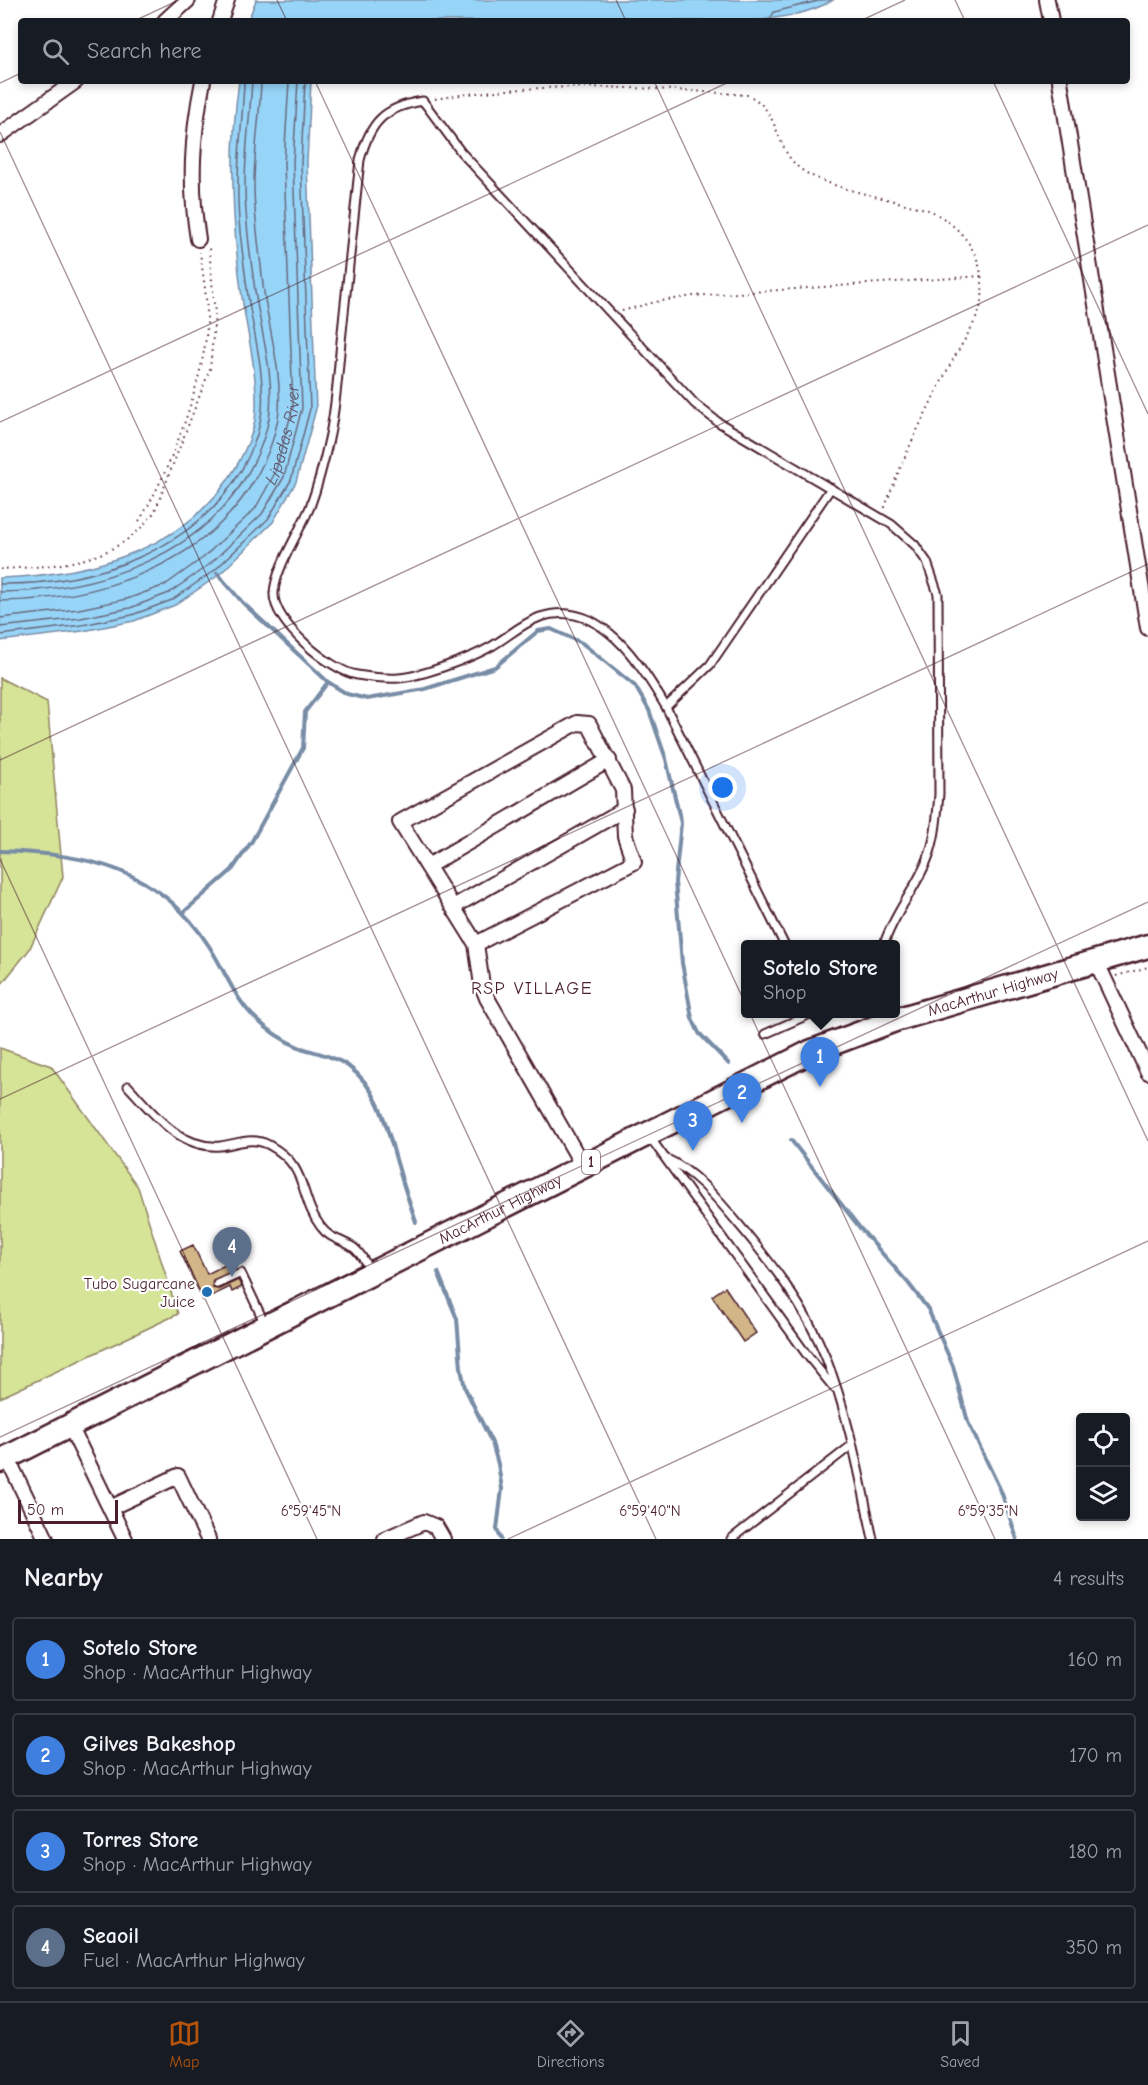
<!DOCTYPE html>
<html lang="en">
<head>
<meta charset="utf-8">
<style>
  :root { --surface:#171b24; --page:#242831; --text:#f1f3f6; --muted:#9ea1a6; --line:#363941; --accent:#b45309 }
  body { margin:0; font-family:"Comic Neue",sans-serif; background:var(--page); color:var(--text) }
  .controls { position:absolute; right:18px; bottom:18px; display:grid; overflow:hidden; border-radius:6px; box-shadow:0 3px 9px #0003 }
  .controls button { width:54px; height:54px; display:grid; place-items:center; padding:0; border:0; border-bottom:2px solid var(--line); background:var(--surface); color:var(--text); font:30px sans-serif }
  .scale { position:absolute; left:18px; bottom:15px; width:100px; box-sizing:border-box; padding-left:6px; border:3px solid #4a1f2b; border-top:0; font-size:16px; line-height:21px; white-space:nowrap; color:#4a1f2b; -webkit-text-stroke:4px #fff; paint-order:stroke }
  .you { position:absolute; left:723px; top:788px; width:21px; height:21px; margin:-15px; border:4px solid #fff; border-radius:50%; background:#1a73e8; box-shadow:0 0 0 9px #1a73e833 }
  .badge { display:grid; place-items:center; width:39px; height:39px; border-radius:50%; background:var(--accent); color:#fff; font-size:20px; font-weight:700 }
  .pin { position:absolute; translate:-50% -50px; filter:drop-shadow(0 2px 3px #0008) }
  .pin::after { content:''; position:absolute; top:32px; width:21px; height:18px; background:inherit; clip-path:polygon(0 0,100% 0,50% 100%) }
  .popup { position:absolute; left:741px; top:940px; width:159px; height:78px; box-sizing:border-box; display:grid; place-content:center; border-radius:6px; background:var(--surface); filter:drop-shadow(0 2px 4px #0005); font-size:20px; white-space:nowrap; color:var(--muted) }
  .popup b { font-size:22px; color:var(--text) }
  .popup::after { content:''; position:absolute; left:50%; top:100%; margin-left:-12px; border:12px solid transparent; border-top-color:var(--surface) }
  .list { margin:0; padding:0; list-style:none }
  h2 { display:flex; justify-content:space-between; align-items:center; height:78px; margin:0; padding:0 24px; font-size:26px }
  h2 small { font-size:20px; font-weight:400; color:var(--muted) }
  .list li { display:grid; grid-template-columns:39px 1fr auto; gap:18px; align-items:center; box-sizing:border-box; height:84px; margin:0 12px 12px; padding:0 12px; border:2px solid var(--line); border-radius:6px }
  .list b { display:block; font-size:22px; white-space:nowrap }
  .list p { margin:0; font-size:20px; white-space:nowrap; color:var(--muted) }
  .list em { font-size:20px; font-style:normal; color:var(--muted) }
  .icon { flex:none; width:33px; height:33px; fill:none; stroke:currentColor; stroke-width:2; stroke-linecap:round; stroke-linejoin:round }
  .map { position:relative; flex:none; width:1148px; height:1539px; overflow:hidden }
  .search { position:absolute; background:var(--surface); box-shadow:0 3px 9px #0003; left:18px; right:18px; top:18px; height:66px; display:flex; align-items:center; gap:15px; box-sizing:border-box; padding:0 21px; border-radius:6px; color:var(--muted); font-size:22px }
  .sheet { height:462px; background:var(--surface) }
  nav { display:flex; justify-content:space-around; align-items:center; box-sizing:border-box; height:84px; border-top:2px solid var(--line); background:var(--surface); font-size:16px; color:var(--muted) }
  nav a { display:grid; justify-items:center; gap:3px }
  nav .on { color:var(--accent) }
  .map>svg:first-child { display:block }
  .green { fill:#d5e497; stroke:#908261; stroke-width:1.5 }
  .water { fill:#97d5f8; stroke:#788ca6; stroke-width:1.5 }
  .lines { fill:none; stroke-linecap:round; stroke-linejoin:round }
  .shore { stroke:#69687d; stroke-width:1.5 }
  .stream { stroke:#788ca6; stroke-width:4 }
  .building { fill:#d2b687; stroke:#4a1f2b; stroke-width:1.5 }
  .service-casing { stroke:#4a1f2b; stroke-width:11 }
  .minor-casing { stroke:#4a1f2b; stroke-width:18 }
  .trunk-casing { stroke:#4a1f2b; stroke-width:27 }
  .path { stroke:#4a1f2b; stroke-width:2; stroke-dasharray:1.5 4.5; stroke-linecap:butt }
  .service { stroke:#fff; stroke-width:7 }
  .minor { stroke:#fff; stroke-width:14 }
  .trunk { stroke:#fff; stroke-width:22 }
  .ticks { fill:none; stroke:#4a1f2b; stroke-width:1.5; stroke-opacity:0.45 }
  .poi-dot { fill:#1f6fb2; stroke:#fff; stroke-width:2 }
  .labels { text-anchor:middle; stroke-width:4.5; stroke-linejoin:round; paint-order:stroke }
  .shield { fill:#fff; stroke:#80626b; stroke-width:1.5 }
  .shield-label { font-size:15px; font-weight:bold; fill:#4a1f2b }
  .street-label { font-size:16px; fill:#4a1f2b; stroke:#fff }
  .poi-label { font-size:16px; fill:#4a1f2b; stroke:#fff; text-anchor:end }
  .water-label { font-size:18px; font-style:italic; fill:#615668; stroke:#fff }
  .neighbourhood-label { font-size:18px; letter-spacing:1.5px; fill:#4a1f2b; stroke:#fff }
  .ticks-label { font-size:15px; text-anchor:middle; fill:#4a1f2b; stroke:#fff; stroke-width:4.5; stroke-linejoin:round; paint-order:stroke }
</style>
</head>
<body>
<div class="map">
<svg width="1148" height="1539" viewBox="0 0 1148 1539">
  <rect width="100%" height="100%" fill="#fff"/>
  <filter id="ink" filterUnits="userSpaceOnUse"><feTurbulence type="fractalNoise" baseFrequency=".0167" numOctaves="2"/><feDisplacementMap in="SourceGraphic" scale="12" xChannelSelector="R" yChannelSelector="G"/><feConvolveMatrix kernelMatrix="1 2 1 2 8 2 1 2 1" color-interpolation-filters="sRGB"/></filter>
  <g filter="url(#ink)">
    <!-- green -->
    <path class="green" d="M0 678 47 702 63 877 29 950 0 986Z
      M0 1048 51 1066 138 1187 178 1314 0 1398Z"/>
    <!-- water -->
    <path class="water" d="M256 0H833C810 14 779 18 752 21H248Z
      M239 81H311L307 162 316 409 296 482 273 522 219 575 175 605 134 621 83 631 0 641V578C90 575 188 550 236 467 246 449 256 429 256 407 257 367 246 329 241 290 232 221 229 150 239 81Z"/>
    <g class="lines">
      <!-- shore -->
      <g class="shore">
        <path d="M769 21 774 12 822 0"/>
        <path d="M0 584C92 585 194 552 242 469 252 451 260 432 262 410 265 369 252 329 247 289 243 255 237 219 238 185 238 150 243 116 244 81"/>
        <path d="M0 592C93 591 198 559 247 475 259 454 267 435 270 411 274 371 260 329 255 290 250 256 245 219 245 185 245 151 250 116 252 81"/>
        <path d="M0 601C96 600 204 567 255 479 267 458 276 437 279 411 282 369 268 327 263 285 260 253 254 218 254 185 254 151 260 116 261 81"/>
        <path id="s1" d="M0 618 79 609 127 599 165 585 204 557 255 509 275 473 293 407 284 163 289 81"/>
        <path d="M0 627 81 618 130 608 169 593 210 564 262 514 284 477 302 408 293 163 298 81"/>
        <path d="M0 635 82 625 132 615 172 600 215 570 268 519 291 480 310 409 301 163 305 81"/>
      </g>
      <!-- stream -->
      <path class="stream" d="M217 573 243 603 286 643 328 682 347 694 367 699 425 689 495 667 538 631 551 629 582 643 635 686 649 710 666 759 681 823 675 882 682 963 692 1018 699 1033 729 1064
        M0 851C88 854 159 868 209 946 224 969 233 995 252 1015 266 1029 283 1041 301 1048 317 1053 334 1056 348 1066 381 1090 387 1130 398 1166 403 1185 410 1204 416 1222
        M185 911 232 870 252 841 303 748 305 712 328 682
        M791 1140 860 1228 909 1284 928 1309 953 1366 968 1422 1001 1491 1017 1539
        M438 1272 457 1319 461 1368 465 1388 492 1443 498 1464 502 1489 497 1529 501 1539"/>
    </g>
    <!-- building -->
    <path class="building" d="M193 1245 207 1274 231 1262 235 1270 213 1280V1288L219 1289 238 1280 242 1287 232 1292 230 1287 203 1300 180 1251Z
      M725 1287 756 1333 743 1342 712 1296Z"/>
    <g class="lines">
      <defs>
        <path id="service" d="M666 707 710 665 831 488
          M784 944 666 707C641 665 600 597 540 617 521 624 509 636 492 646 472 658 422 676 399 678 386 679 370 677 357 675 331 671 272 622 274 593 275 569 300 531 310 507 318 485 324 462 329 439 337 404 338 368 342 332 348 275 354 217 360 160 370 122 384 107 423 101L461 152 695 404 718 422 891 524 915 545 927 562 938 594 939 794C937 815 936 838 928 858 916 889 894 913 884 944
          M765 1034 810 1014
          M128 1086C153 1113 179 1149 220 1146 237 1144 252 1136 269 1145 310 1167 298 1197 321 1227 329 1238 339 1239 351 1246 360 1251 365 1262 370 1271
          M649 1136 807 1355 834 1388
          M665 1158C694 1171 716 1197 736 1221 771 1262 806 1308 826 1358 849 1416 860 1479 873 1539
          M217 1284 241 1273 265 1324
          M731 1539 852 1445"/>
        <path id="minor" d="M1047 0 1051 21
          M165 21 188 0
          M220 21 227 0
          M1060 81 1148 628
          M0 135 76 81
          M198 239C189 184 192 135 203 81
          M428 866 609 760
          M453 907 625 809
          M476 944 634 862 625 836 623 790 589 724 577 723 400 822 476 944 482 985 487 998 583 1166
          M1096 961 1148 1072
          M70 1426 125 1539
          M7 1457 46 1539
          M110 1508 178 1476 208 1539
          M385 1539 424 1522 436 1527 443 1539"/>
        <g id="trunk">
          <path id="s2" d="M0 1461 810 1052 895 1020 1148 946"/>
        </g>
      </defs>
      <!-- service casing -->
      <use href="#service" class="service-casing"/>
      <!-- minor casing -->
      <use href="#minor" class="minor-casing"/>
      <!-- trunk casing -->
      <use href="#trunk" class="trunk-casing"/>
      <!-- path -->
      <path class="path" d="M435 99C538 81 643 87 747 95 782 109 773 153 805 172 833 189 878 196 909 205 917 207 928 209 935 213 969 233 985 261 982 300 980 318 957 351 948 369 924 415 901 461 884 510
        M622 311 655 302 693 296 982 276
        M139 521C169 474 204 381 207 326 208 302 203 276 200 252
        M0 569C59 566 118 564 155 511L210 369 215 314 209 248
        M1116 976 1148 967"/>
      <!-- service -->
      <use href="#service" class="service"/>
      <!-- minor -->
      <use href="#minor" class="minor"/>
      <!-- trunk -->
      <use href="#trunk" class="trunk"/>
    </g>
  </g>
  <!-- ticks -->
  <path class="ticks" d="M277 0 287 21M616 0 626 21M955 0 965 21M134 21 179 0M860 21 905 0M315 81 995 1539M654 81 1148 1141M993 81 1148 414M0 83 21 73M0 132 656 1539M0 422 731 81M0 760 1148 225M0 859 317 1539M0 1099 1148 564M0 1437 1148 902M508 1539 1148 1241"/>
  <!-- markers -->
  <circle class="poi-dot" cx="207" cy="1292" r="6"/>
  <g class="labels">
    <!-- shield labels -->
    <rect class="shield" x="582" y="1150" width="18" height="24" rx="4.5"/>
    <g class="shield-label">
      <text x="591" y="1167">1</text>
    </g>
    <!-- street labels -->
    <g class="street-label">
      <text dy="6" stroke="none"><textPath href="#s2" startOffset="1100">MacArthur Highway</textPath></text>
      <text dy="6" stroke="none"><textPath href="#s2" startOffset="560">MacArthur Highway</textPath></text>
    </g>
    <!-- poi labels -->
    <g class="poi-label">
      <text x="195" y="1289">Tubo Sugarcane<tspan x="195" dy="18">Juice</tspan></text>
    </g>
    <!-- water labels -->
    <g class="water-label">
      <text dy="6" stroke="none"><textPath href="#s1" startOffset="368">Lipadas River</textPath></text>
    </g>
    <!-- neighbourhood labels -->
    <g class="neighbourhood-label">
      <text x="532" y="994">RSP VILLAGE</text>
    </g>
  </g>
  <g class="ticks-label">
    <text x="311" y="1516">6°59'45"N</text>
    <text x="650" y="1516">6°59'40"N</text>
    <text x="988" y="1516">6°59'35"N</text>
  </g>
</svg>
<div class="controls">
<button><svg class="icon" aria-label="locate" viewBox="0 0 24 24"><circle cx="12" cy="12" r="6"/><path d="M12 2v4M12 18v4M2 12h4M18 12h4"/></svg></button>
<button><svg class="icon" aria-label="layers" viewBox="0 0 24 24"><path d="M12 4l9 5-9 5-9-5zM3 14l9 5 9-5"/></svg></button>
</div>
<div class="scale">50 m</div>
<div class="you"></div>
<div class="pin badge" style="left:820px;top:1087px;background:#3f7fe0">1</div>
<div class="popup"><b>Sotelo Store</b>Shop</div>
<div class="pin badge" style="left:742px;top:1123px;background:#3f7fe0">2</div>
<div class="pin badge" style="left:693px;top:1151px;background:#3f7fe0">3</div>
<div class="pin badge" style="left:232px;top:1277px;background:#5c6f8a">4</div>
<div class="search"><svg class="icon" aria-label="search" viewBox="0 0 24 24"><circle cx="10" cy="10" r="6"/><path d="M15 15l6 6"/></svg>Search here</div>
</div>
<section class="sheet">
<h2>Nearby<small>4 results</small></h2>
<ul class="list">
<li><span class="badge" style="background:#3f7fe0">1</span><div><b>Sotelo Store</b><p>Shop · MacArthur Highway</p></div><em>160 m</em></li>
<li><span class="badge" style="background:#3f7fe0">2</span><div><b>Gilves Bakeshop</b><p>Shop · MacArthur Highway</p></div><em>170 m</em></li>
<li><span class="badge" style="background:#3f7fe0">3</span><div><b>Torres Store</b><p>Shop · MacArthur Highway</p></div><em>180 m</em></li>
<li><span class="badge" style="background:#5c6f8a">4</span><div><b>Seaoil</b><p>Fuel · MacArthur Highway</p></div><em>350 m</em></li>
</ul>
</section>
<nav>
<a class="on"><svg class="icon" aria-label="map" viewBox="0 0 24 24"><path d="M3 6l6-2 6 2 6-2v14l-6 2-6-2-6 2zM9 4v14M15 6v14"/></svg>Map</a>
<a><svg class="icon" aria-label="directions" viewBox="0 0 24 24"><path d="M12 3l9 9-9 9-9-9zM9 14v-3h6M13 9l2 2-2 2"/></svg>Directions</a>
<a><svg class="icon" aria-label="saved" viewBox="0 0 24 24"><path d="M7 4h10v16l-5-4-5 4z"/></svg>Saved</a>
</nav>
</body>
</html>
